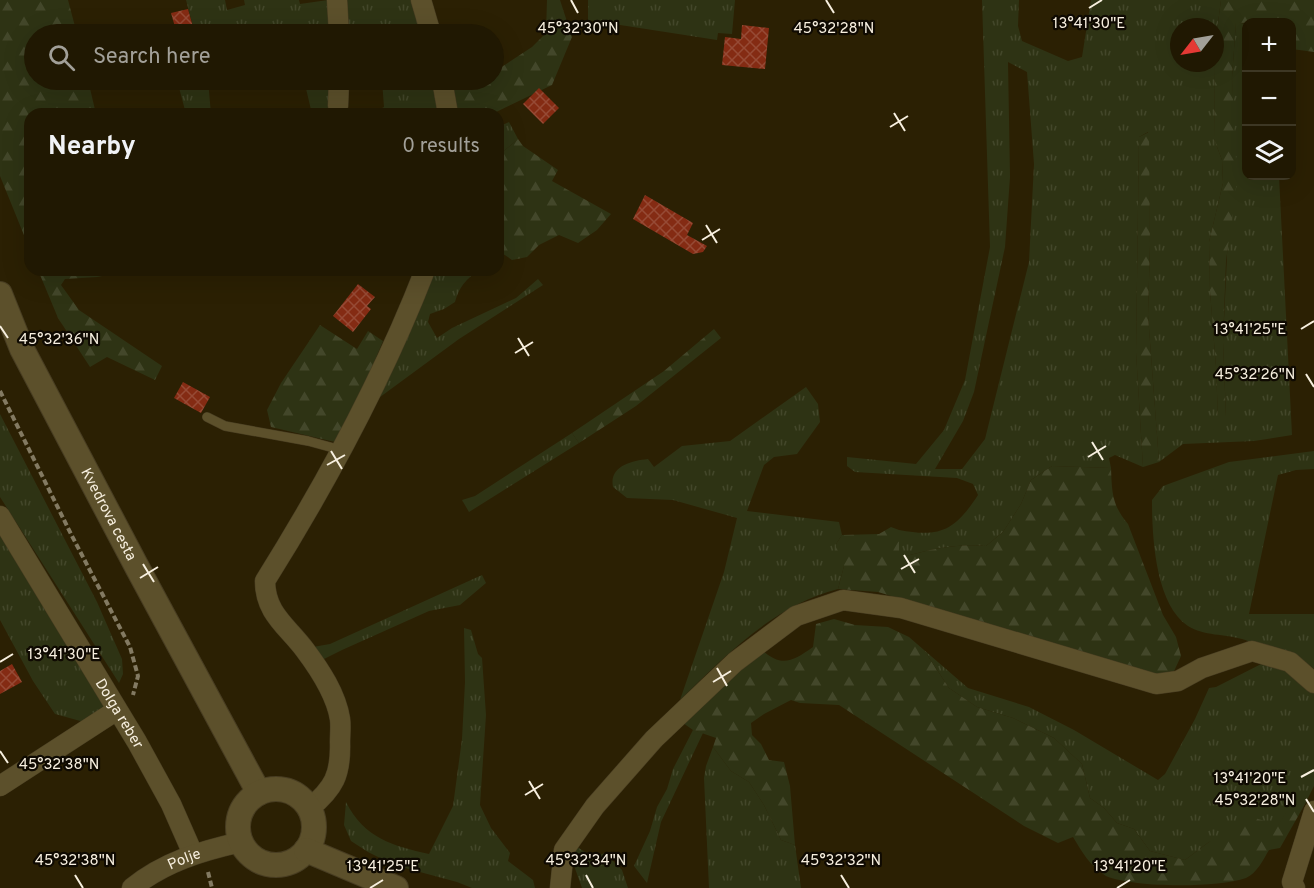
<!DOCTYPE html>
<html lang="en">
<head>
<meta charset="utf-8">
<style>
  :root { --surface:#201802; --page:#2d2511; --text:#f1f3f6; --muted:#a2a099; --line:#3d3724 }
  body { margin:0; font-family:Overpass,sans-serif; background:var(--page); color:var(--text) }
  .controls { position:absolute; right:18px; top:18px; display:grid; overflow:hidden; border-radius:12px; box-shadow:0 6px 24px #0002 }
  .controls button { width:54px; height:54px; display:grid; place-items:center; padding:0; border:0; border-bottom:2px solid var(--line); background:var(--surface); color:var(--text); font:30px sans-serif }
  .compass { position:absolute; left:1170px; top:18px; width:54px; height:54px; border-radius:50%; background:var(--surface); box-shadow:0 6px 24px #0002; rotate:239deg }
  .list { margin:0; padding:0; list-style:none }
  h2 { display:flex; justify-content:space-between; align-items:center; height:78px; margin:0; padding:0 24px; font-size:26px }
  h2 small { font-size:20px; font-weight:400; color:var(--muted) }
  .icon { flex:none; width:33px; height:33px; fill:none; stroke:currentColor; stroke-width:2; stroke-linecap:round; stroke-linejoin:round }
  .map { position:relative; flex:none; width:1314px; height:888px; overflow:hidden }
  .search { position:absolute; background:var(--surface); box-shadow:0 6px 24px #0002; left:24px; top:24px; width:480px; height:66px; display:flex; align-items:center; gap:15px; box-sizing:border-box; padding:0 21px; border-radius:33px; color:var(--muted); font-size:22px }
  .panel { position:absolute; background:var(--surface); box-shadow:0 6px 24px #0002; left:24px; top:108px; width:480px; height:168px; border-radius:18px }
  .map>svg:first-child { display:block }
  .grass { fill:url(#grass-tufts); fill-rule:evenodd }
  .forest { fill:url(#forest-firs) }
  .building { fill:url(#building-cross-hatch) }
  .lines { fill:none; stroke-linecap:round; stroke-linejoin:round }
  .service-casing { stroke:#483d22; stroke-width:10 }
  .minor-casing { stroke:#483d22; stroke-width:21 }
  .tertiary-casing { stroke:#483d22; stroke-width:26 }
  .path { stroke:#837a62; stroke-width:4; stroke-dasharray:6 3; stroke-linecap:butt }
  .service { stroke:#5c502b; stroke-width:9 }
  .minor { stroke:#5c502b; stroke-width:20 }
  .tertiary { stroke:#5c502b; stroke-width:24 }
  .ticks { fill:none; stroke:#f7efdf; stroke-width:2 }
  .labels { text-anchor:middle; stroke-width:4.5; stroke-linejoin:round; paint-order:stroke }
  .street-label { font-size:15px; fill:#f7efdf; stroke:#0f0a02 }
  .ticks-label { font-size:15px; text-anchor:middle; fill:#f7efdf; stroke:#0f0a02; stroke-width:4.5; stroke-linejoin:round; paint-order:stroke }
</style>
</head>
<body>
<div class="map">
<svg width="1314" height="888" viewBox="0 0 1314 888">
  <defs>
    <pattern id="grass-tufts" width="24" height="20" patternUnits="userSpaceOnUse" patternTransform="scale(1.5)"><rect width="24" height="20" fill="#2e3314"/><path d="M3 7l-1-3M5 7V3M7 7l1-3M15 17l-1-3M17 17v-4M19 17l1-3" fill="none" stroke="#43472a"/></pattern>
    <pattern id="forest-firs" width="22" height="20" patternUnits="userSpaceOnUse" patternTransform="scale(1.5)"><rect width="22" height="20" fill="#2e3314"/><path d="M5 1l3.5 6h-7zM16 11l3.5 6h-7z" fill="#43472a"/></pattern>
    <pattern id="building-cross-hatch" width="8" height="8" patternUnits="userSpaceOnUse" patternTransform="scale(1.5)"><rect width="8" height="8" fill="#842b13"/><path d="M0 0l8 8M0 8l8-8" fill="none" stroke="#964a35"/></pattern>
  </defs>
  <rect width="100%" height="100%" fill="#2b2003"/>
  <!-- grass -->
  <path class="grass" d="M186 0H225L227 10 245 5 244 0H299L300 4 328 0 331 34H195Z
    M342 0H417L427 34H343Z
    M588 0H735L732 34 718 33 717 40 588 20Z
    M982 0H1019L1018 26 1022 41 1068 61 1082 57 1091 0H1221L1215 46V27H1179V63H1215L1214 139 1222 160 1223 183 1209 242 1210 291 1216 367 1218 418 1226 416 1223 342 1233 125 1232 77 1236 22 1246 24V176H1279L1292 435 1254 441 1183 444 1159 462 1148 315 1150 245 1148 132 1139 137 1136 352 1143 467 1115 455 1109 458 1111 468 1052 466 1031 480 1021 504 1003 532 986 546C958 543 932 549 906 556L898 551 899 530C941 538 955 530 978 495L973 484 957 478 855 472 847 466V457L916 464 944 430 965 380 990 247ZM1008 62 1027 72 1034 164 1029 262 985 439 962 469H935L963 421 974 392 1005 247 1010 177Z
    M177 80H208L211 114H186Z
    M304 80H332L344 114H312Z
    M382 80H437L442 114H371L384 107Z
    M509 122 518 139 498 156V127Z
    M435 270H479C466 279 459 287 455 302L444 309 430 314 428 322 437 338 452 328 516 298 538 279 543 285 459 339 376 400Z
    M806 387 818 404 820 422 797 454 774 457 764 465 747 511 839 522 842 535 836 544 844 566 838 589C774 605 725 656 680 700L724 572 737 518 673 500 627 498 613 487C609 466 631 461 648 459L654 467 682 446 730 441Z
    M0 414 97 602 122 659 123 674 119 683 0 497Z
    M572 433 579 443 469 512 462 500 475 496Z
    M1314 451V469L1296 470 1278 475 1249 614H1314V669C1303 657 1283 655 1267 650 1259 648 1251 641 1242 639 1225 634 1204 636 1188 626 1155 604 1152 536 1152 500L1163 486 1229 462Z
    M0 530 108 707 84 722 55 714 33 681 0 620Z
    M482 575 486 583 460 605 429 611 342 650 322 660 313 647 330 644Z
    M464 628 471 630 478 654 482 658 486 715 480 805 491 828 510 853 508 861 533 880 535 888H472L457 882 394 865 368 852 351 841 344 825 346 802C364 838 393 846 429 854L453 806 462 739 465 682Z
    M924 650 968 688 1029 707 1074 730 1158 780 1165 774 1195 719 1209 688 1216 687 1271 659 1314 691V786L1305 804 1296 797 1278 826 1209 842 1185 860 1150 851 1134 829 1117 823 1104 808 1090 798 1082 764 1054 738 1013 718 977 707 949 688Z
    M693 730 703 733 661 822 647 883 634 866 650 831 657 807 667 789 673 769Z
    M713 747 731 771 749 782 764 805 781 840 795 845 801 888H709L704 778 706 766Z
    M577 847 593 857 605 853 622 870 628 888H582L572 860Z"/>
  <!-- forest -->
  <path class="forest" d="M0 0H68L77 34H34V80H88L96 114H30V250L0 176Z
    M547 0H560L572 37 552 85 492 114H455L446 80H461L476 83 482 80H494V72L532 47 546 33Z
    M1221 0H1314V52L1292 49V22L1236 23 1232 77 1237 180 1226 261 1223 342 1226 417 1218 419 1216 367 1210 291 1209 242 1223 183 1222 160 1214 139 1215 46Z
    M1149 132 1150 245 1148 315 1159 462 1143 467 1136 352 1139 137Z
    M518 139 523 146 558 170 552 181 611 214 597 230 578 243 559 235 539 245 527 257 512 260 499 251 498 247V156Z
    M38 270H134L97 277 65 279 61 285 79 310 162 366 155 380 107 357 90 367 58 318Z
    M320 325 357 349 368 331 383 341 360 396 335 442 271 427 267 410 281 383Z
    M714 329 721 338 636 406 579 443 572 433 664 371Z
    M1052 466 1111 468C1112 493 1112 505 1128 524L1163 615 1176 637 1181 656 1170 680 878 592 838 589 844 566 835 557 836 544 842 535 879 534 891 527 899 530V551L906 556C932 549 958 543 986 546L1003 532 1021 504 1031 480Z
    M834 619 855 625 888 627 909 637 924 650 949 688 977 707 1013 718 1054 738 1082 764 1090 798 1104 808 1117 823 1134 829 1150 851 1185 860 1209 842 1255 818 1278 825 1296 796 1305 804 1280 848 1269 850C1263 860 1257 873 1246 878 1216 888 1135 888 1106 876 1090 866 1082 852 1073 837L1058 843 1024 826 839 705 800 703 791 700 764 714 751 723 752 735 761 744 769 760 784 762 790 786 795 845 781 840 764 805 749 782 731 771 713 747 716 738 693 730 683 723 762 650C782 668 793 661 813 647L816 624Z"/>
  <!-- building -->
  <path class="building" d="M188 9 195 34H177L171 13Z
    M742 25 769 28 765 69 722 65 725 37 741 39Z
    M539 88 559 108 543 124 523 104Z
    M645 195 693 223 687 235 707 246 703 252 693 254 633 219Z
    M358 284 375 297 367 306 371 309 353 332 333 316Z
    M183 382 210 397 201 413 174 398Z
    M12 664 22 682 0 694V671Z"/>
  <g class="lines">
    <defs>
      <path id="service" d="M207 417 225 426 308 441 341 450"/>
      <g id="minor">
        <path d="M337 0 339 34"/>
        <path d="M421 0 431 34"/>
        <path d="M442 80 448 114"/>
        <path d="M338 106 339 80"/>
        <path id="s1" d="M0 516 137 742 171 804 193 854"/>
        <path d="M0 786 117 710"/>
        <path d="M309 809C334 788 341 775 340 742 340 735 341 726 340 719 336 694 320 670 305 650 287 626 265 613 265 581 327 482 383 378 425 270"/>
        <path id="s2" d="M132 888C164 862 201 851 241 842"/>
        <path d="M560 888 564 850 595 806 654 739 735 662 796 616 843 600 901 608 1156 684 1178 681 1202 668 1252 651 1290 662 1314 683"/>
        <path d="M1295 888 1292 882 1314 811"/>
      </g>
      <g id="tertiary">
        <path id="s3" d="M0 294 22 349 138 569 259 793"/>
        <circle cx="276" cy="827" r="38"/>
        <path d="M306 850 396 888"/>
      </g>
    </defs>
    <!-- service casing -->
    <use href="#service" class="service-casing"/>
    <!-- minor casing -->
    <use href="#minor" class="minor-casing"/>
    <!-- tertiary casing -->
    <use href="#tertiary" class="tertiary-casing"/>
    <!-- path -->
    <path class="path" d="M0 391 72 536 130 647 138 676 133 695
      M208 872 212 888"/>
    <!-- service -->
    <use href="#service" class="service"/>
    <!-- minor -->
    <use href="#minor" class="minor"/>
    <!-- tertiary -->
    <use href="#tertiary" class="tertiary"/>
  </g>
  <!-- ticks -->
  <path class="ticks" d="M571 0 578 13M826 0 834 13M1089 8 1102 0M894 113 905 131M890 127 908 116M706 225 717 243M702 240 720 229M0 326 8 338M1301 329 1314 321M518 338 529 356M515 353 533 342M1306 374 1314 387M1092 442 1103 460M331 451 342 469M1088 457 1106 446M327 465 345 455M904 555 915 573M143 564 154 582M901 569 919 559M140 578 158 567M0 662 13 654M717 668 727 686M713 682 731 671M0 751 8 763M1301 777 1314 770M529 781 540 799M525 795 543 784M1306 799 1314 812M75 875 83 888M586 875 593 888M841 875 849 888M370 888 383 880M1117 888 1130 880"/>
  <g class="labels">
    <!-- street labels -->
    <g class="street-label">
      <text dy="5" stroke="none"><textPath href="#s3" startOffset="246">Kvedrova cesta</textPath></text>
      <text dy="5" stroke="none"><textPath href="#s1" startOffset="231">Dolga reber</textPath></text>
      <text dy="5" stroke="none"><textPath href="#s2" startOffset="60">Polje</textPath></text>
    </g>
  </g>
  <g class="ticks-label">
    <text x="1089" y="28">13°41'30"E</text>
    <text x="834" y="33">45°32'28"N</text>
    <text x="578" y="33">45°32'30"N</text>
    <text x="1250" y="334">13°41'25"E</text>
    <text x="59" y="344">45°32'36"N</text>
    <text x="1255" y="379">45°32'26"N</text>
    <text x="64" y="659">13°41'30"E</text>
    <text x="59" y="769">45°32'38"N</text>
    <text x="1250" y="783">13°41'20"E</text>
    <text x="1255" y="805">45°32'28"N</text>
    <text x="75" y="865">45°32'38"N</text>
    <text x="586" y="865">45°32'34"N</text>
    <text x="841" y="865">45°32'32"N</text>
    <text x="383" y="871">13°41'25"E</text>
    <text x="1130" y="871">13°41'20"E</text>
  </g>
</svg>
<div class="controls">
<button>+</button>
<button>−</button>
<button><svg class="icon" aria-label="layers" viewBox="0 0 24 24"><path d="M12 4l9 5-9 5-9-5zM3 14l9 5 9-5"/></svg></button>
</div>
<svg class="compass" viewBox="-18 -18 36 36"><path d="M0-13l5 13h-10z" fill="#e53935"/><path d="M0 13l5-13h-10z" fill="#a2a099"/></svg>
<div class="search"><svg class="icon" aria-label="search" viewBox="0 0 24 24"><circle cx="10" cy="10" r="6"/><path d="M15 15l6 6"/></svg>Search here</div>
<section class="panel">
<h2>Nearby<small>0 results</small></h2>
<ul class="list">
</ul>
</section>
</div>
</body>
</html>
